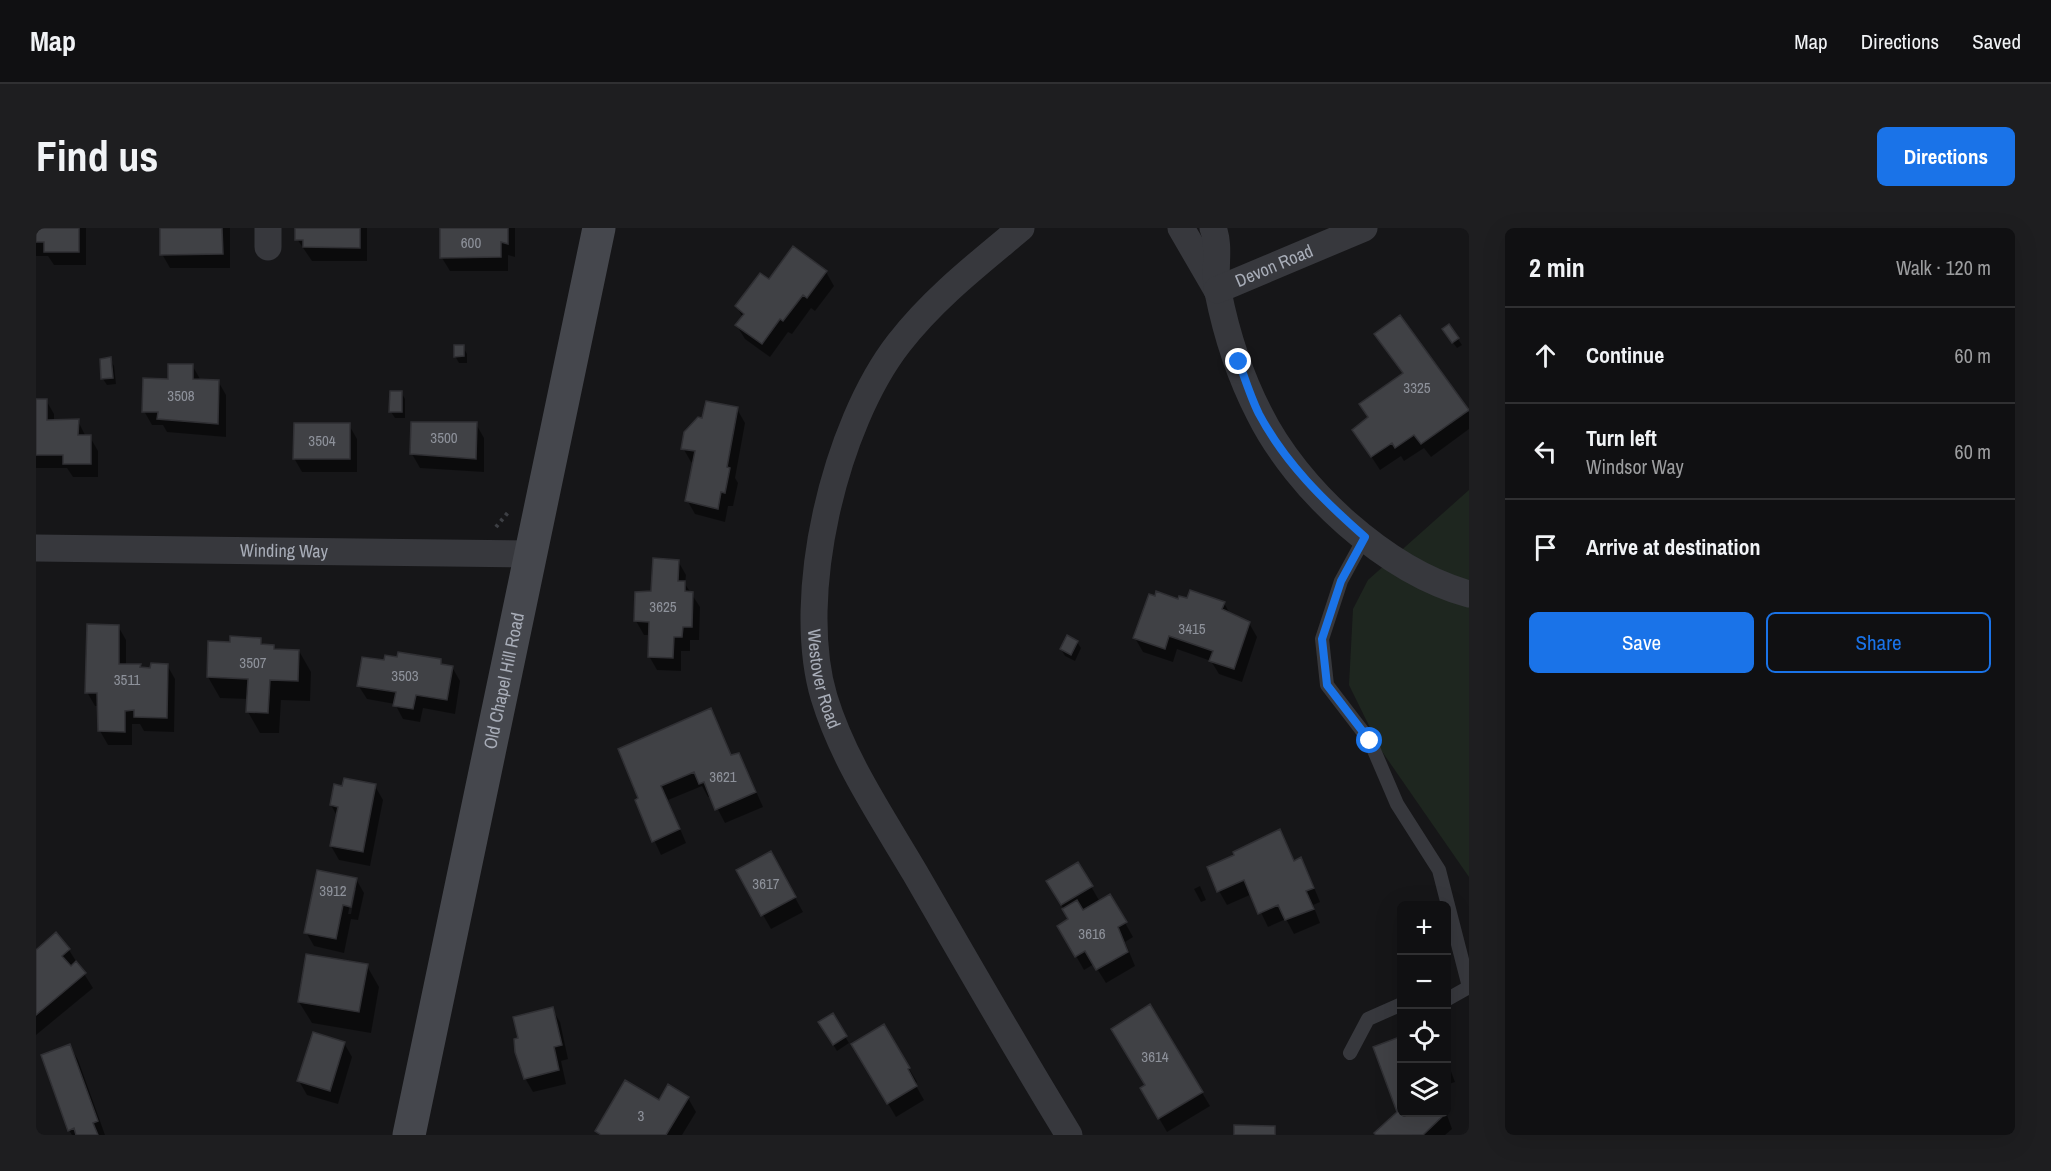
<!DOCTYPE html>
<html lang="en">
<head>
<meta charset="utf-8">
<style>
  :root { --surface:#101012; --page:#1e1e20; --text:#f1f3f6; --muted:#9c9d9f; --line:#303032; --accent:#1a73e8 }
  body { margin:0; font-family:"Archivo Narrow",sans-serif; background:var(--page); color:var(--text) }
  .controls { position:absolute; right:18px; bottom:18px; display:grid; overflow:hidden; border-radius:9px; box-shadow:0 6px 24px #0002 }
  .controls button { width:54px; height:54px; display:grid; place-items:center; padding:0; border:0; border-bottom:2px solid var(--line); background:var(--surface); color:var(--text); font:30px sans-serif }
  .stop { position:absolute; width:18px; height:18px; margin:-14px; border:4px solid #1a73e8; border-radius:50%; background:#fff }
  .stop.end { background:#1a73e8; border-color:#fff; box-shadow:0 2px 6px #0008 }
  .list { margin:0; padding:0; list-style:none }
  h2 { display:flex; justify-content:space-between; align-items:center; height:78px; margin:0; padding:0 24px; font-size:26px }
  h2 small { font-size:20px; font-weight:400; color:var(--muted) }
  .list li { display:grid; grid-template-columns:39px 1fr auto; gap:18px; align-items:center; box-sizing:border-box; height:96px; padding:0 24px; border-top:2px solid var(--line) }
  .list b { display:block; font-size:22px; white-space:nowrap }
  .list p { margin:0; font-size:20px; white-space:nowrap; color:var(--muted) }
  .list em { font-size:20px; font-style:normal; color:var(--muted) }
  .actions { display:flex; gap:12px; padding:18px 24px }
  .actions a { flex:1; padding:14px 0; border:2px solid var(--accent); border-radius:9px; text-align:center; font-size:21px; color:var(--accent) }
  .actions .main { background:var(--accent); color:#fff }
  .icon { flex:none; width:33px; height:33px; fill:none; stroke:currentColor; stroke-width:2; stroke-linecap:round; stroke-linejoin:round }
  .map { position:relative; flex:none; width:1433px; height:907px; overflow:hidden; border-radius:9px }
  header { display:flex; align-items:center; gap:36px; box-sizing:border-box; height:84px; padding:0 30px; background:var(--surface); border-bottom:2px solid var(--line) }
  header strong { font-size:28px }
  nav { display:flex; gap:33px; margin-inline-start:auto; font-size:21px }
  .intro { display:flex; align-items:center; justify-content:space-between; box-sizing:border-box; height:144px; padding:0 36px }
  h1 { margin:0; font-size:42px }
  .button { padding:15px 27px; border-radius:9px; background:var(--accent); color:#fff; font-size:21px; font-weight:700 }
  main { display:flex; gap:36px; padding:0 36px }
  aside { flex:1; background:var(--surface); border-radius:9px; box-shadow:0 6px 24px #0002 }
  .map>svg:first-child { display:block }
  .green { fill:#1e261f }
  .shadow { fill:#0007; fill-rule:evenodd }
  .building { fill:#404145; stroke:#303034; stroke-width:1.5 }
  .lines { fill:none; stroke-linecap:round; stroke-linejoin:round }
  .path { stroke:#3d3f44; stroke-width:4; stroke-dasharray:3 4.5; stroke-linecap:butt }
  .lane { stroke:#37383d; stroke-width:14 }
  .street { stroke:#37383d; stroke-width:27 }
  .secondary { stroke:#45474d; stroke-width:33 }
  .route { stroke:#1a73e8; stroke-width:8 }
  .labels { text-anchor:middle; stroke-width:4.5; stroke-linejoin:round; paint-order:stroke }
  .number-label { font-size:15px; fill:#8e929b }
  .street-label { font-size:18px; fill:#a8adb8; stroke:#111113 }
</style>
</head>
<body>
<header>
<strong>Map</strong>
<nav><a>Map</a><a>Directions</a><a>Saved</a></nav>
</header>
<div class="intro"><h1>Find us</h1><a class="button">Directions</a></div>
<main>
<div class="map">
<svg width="1433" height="907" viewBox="0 0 1433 907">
  <rect width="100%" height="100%" fill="#161618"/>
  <!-- green -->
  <path class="green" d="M1433 262V649L1345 522 1313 457 1317 381 1332 352Z"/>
  <!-- shadow -->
  <path class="shadow" d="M0 0H50V37H18L12 28H0Z
    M125 0H194V40H134L126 26Z
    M261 0H331V33H276L261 11Z
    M406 0H479V29L472 27V43H414L406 30Z
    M790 44 798 58 779 83 775 80 756 106 752 104 734 129 709 111 701 98 707 90 701 79 733 54Z
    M1340 106 1433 184V201L1395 229 1388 220 1368 233 1365 228 1344 242 1318 202 1333 190 1367 146Z
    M1412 108 1422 111 1426 117 1421 120Z
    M427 119 431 126V135H423L419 128Z
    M74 131 78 138 80 156 71 157 67 151Z
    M156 137 164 151 182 153 190 167V209L131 204 127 197H116L108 183 134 152Z
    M365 164 369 171V190H359L355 184Z
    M0 172H10L18 186V193H42L50 209H54L62 223V249H37L31 240H0Z
    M701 181 709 195 699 250 702 255 697 278H692L689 294 659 286 651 272 658 235 655 234 647 220Z
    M440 196 448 210V244L384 240 376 226Z
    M313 197 321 211V244H266L258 230Z
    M642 333 650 347 649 356 664 379 663 412H654V423H645V443L621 442 613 428 614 407H608L600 393 617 364Z
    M1143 373 1188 375 1194 386 1213 395 1221 409 1206 454 1183 446 1175 433 1141 421 1137 434 1107 424 1099 410Z
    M82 398 90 412V438L115 441 131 437 139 451 138 504 108 503 104 496H96V517H72L64 503 63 478H59L51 464Z
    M224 411 228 418H237L240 422 263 423 275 444 274 473 245 472 243 505H224L212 484V471L184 470 172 449Z
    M1041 414 1045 420 1039 433 1029 428 1025 421Z
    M362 431 404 433 407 438 416 439 424 453 419 486 387 480 384 494 367 491 359 476 331 471 322 457 349 434Z
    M674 482 696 529 702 527 710 541 727 579 689 595 675 568 672 569 666 558 632 572 650 615 625 627 600 573Z
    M339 558 347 572 334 638 303 632 295 618 301 588 295 577Z
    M1244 603 1259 634 1264 631 1272 645 1284 674 1277 677 1284 695 1258 706 1250 691 1232 699 1216 666 1191 677 1183 663 1200 628Z
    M1042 636 1064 674 1074 668 1097 709 1089 714 1099 738 1070 755 1058 736 1048 742 1023 698 1034 692 1012 653Z
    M742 639 767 684 735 701 702 643Z
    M320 651 328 665 322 692 315 691 308 725 278 718 270 704ZM317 661H320L315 686H312Z
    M1164 658 1170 672 1165 674 1158 661Z
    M33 722 57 760 0 807V723Z
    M331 738 343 759 335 805 276 795 263 774Z
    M1114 778 1174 878 1131 904 1106 861 1110 858Z
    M516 781 524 794 532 831 525 833 530 856 497 864 489 850Z
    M796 788 813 815 801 823 784 795Z
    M848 798 881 854 879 856 888 872 860 889 817 816Z
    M308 815 316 829 302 876 271 867 263 853Z
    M34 818 42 832 69 907H36L33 902Z
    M1410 830 1419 854 1410 857Z
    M652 870 660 884 646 907H563L561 903 623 874Z
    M1366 884H1410L1416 901 1409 907H1341Z"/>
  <!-- building -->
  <path class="building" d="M0 0H43V24H8V14H0Z
    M124 0H186L187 26 124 27Z
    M259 0H324V20L267 19V12H259Z
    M404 0H472V16L465 14V29L404 30Z
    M757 18 791 43 771 70 767 67 747 93 744 91 726 116 699 97 708 86 699 78 724 45 733 51Z
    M1364 87 1433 182 1385 216 1378 207 1359 220 1356 215 1335 229 1316 202 1332 189 1323 176 1367 145 1338 106Z
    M1413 96 1423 110 1416 115 1406 101Z
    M418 117H428V128L418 129Z
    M75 129 77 150 65 151 64 131Z
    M132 136H157V151L183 152 182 196 121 191 122 184H106L107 150 132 151Z
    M354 163H366V184H353Z
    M0 171H11V192L43 191 42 207H55V236H27V227H0Z
    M670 173 702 179 691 239 694 240 689 265 685 264 682 281 649 273 659 223 645 221 648 204 662 189 666 190Z
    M375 194H441L440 231 374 226Z
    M258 195H314V231H257Z
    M617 330 643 332 642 353H649V363L657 364 656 399H647L646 409H638L637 430 612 429 613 394 598 393 599 364 615 363Z
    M1154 362 1189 374 1186 381 1214 394 1198 441 1173 433 1177 423 1133 408 1129 421 1097 410 1113 366 1119 368 1120 363 1142 371 1143 368 1151 370Z
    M51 396 83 397V436H105L104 439 114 440 115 435 132 436 131 490 98 489V482L89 483V504L62 503 61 465H49Z
    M1031 407 1042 413 1035 427 1024 421Z
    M194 408 225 410V416L238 417V421L263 422 262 453 234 452 232 485 210 484 212 451 171 449 172 413 194 414Z
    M362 424 405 431V436L417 438 411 472 380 467 377 481 357 478 360 464 321 458 326 429 348 432 349 427 361 429Z
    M675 480 695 527 703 525 720 564 679 582 668 554 663 556 658 544 625 558 644 601 616 614 599 572 602 570 582 521Z
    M308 550 340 556 327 624 294 618 302 579 294 577 298 556 306 558Z
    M1244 601 1258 633 1265 629 1278 660 1270 663 1278 681 1249 692 1242 677 1222 686 1208 652 1181 664 1171 639 1198 627 1197 624Z
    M735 623 760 669 725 688 700 642Z
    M1042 634 1057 658 1025 677 1010 653Z
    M281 642 321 650 315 679 307 677 300 711 268 705Z
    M1074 666 1091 694 1082 699 1092 724 1060 742 1049 723 1039 729 1021 698 1032 691 1026 681 1041 672 1047 682Z
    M20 704 34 721 26 728 35 738 40 733 50 745 0 787V722Z
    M270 726 332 736 323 784 262 774Z
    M1114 776 1167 864 1122 891 1104 860 1109 857 1075 801Z
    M517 779 526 817 518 819 523 842 488 851 479 824 478 811 482 810 477 789Z
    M797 785 811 808 797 817 782 794Z
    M848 796 874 840 872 841 881 858 851 876 815 816Z
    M277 804 309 814 294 863 261 853Z
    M1366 808V884L1409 886 1387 907H1340L1338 905 1361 884 1337 819Z
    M34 816 62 893 57 895 62 907H40L38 900 32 903 5 827Z
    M589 852 623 872 632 856 653 869 630 907H565L559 903Z
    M1198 897 1239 898V907H1198Z"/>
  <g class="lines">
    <!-- path -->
    <path class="path" d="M460 299 474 282"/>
    <!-- lane -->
    <path class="lane" d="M1329 309 1305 353 1286 411 1291 457 1334 513 1361 576 1403 642 1433 759 1410 772
      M1314 825 1332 791 1366 776"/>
    <!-- street -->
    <g class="street">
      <path d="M232 0V19"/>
      <path id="s1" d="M985 0C942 36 898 70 863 115 799 197 758 368 788 469 807 532 846 589 879 645 930 733 980 821 1033 907"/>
      <path d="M1145 0 1181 62"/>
      <path d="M1177 0C1185 20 1177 43 1182 64 1190 104 1204 148 1223 185 1261 262 1350 343 1433 366"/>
      <path id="s2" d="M1181 62 1328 0"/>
      <path id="s3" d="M0 320 496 326"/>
    </g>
    <!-- secondary -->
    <path class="secondary" id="s4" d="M373 907 563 0"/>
  </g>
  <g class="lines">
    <!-- route -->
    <path class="route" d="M1203 134C1209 151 1215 170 1223 186 1249 235 1288 273 1329 309L1305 353 1286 411 1291 457 1334 513"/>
  </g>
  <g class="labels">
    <!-- number labels -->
    <g class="number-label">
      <text x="435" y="20">600</text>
      <text x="1381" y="165">3325</text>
      <text x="145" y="173">3508</text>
      <text x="408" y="215">3500</text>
      <text x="286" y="218">3504</text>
      <text x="627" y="384">3625</text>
      <text x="1156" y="406">3415</text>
      <text x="217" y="440">3507</text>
      <text x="369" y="453">3503</text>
      <text x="91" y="457">3511</text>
      <text x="687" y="554">3621</text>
      <text x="730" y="661">3617</text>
      <text x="297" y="668">3912</text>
      <text x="1056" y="711">3616</text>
      <text x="1119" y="834">3614</text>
      <text x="605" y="893">3</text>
    </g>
    <!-- street labels -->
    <g class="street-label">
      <text dy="6" stroke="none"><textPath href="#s2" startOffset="62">Devon Road</textPath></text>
      <text dy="6" stroke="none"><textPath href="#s3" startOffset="248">Winding Way</textPath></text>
      <text dy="6" stroke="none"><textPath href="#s1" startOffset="522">Westover Road</textPath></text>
      <text dy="6" stroke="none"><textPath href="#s4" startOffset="464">Old Chapel Hill Road</textPath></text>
    </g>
  </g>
</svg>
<div class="controls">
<button>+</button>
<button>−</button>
<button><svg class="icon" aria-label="locate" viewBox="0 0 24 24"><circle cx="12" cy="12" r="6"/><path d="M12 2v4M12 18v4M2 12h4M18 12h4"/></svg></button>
<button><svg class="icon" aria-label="layers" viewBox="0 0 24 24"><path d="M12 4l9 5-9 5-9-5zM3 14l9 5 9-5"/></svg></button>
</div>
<div class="stop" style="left:1334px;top:513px"></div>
<div class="stop end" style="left:1203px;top:134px"></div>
</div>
<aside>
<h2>2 min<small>Walk · 120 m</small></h2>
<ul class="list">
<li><svg class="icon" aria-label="ahead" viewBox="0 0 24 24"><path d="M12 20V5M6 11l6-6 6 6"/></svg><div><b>Continue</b></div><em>60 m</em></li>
<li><svg class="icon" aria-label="left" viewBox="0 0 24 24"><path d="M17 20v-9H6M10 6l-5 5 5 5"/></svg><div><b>Turn left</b><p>Windsor Way</p></div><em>60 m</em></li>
<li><svg class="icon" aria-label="arrive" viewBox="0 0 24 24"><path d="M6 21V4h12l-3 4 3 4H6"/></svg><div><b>Arrive at destination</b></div></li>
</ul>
<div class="actions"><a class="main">Save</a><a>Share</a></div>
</aside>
</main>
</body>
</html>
